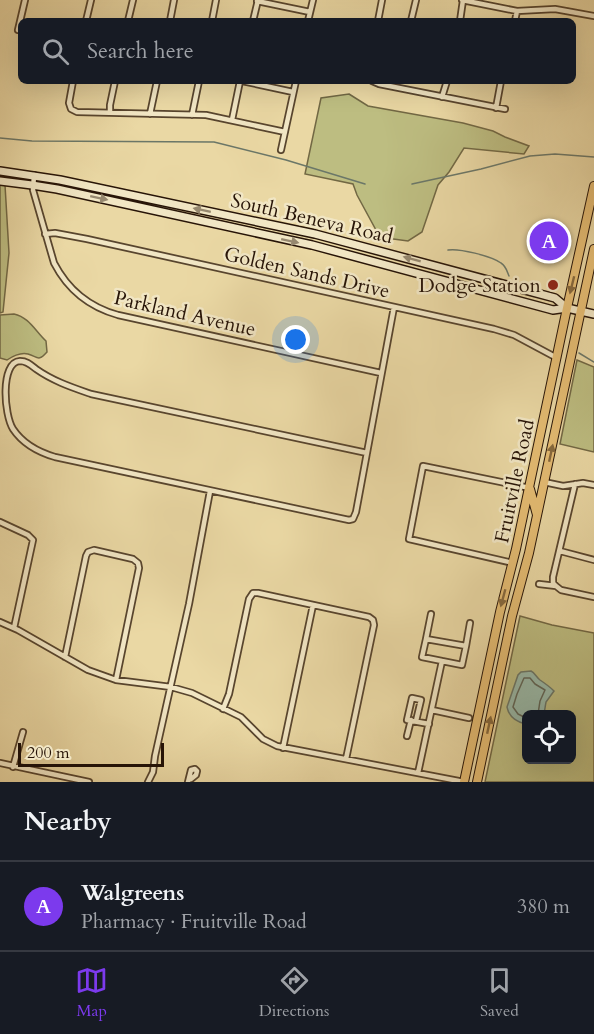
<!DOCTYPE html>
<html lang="en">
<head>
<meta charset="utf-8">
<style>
  :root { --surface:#171b24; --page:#242831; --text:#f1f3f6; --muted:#9ea1a6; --line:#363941; --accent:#7c3aed }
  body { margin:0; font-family:Cardo,serif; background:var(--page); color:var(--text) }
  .controls { position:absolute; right:18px; bottom:18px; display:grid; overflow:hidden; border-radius:9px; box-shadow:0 6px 24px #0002 }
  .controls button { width:54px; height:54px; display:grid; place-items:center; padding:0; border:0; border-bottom:2px solid var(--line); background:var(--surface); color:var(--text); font:30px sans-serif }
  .scale { position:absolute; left:18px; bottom:15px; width:146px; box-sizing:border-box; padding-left:6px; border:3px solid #271407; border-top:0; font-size:16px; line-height:21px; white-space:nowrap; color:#271407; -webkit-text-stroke:4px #f1e6c4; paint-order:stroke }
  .you { position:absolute; left:296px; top:340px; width:21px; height:21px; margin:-15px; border:4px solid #fff; border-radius:50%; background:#1a73e8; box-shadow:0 0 0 9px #1a73e833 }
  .badge { display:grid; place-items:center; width:39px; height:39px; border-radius:50%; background:var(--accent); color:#fff; font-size:20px; font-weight:700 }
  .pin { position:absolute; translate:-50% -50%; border:3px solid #fff; box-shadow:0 2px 6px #0006 }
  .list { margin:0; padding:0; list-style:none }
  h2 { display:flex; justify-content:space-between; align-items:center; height:78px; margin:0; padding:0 24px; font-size:26px }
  h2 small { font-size:20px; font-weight:400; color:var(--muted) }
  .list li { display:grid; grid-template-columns:39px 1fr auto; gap:18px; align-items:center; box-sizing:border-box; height:90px; padding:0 24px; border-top:2px solid var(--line) }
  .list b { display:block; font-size:22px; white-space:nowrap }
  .list p { margin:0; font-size:20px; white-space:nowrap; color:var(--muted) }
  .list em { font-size:20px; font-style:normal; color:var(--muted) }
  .icon { flex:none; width:33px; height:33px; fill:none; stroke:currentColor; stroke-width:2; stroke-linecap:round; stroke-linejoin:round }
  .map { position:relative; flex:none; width:594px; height:782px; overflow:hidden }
  .search { position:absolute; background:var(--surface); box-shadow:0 6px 24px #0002; left:18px; right:18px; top:18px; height:66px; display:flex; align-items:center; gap:15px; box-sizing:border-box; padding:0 21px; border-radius:9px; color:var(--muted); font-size:22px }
  .sheet { height:168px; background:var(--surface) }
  nav { display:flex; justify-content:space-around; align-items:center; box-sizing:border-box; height:84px; border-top:2px solid var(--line); background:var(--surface); font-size:16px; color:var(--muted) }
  nav a { display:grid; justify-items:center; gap:3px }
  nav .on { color:var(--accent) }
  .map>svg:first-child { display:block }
  .green { fill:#bdbd81; stroke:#726844; stroke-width:1.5; fill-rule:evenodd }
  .water { fill:#98b9a9; stroke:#6b7768; stroke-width:1.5 }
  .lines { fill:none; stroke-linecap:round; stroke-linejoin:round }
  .shore { stroke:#606658; stroke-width:1.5 }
  .stream { stroke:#6b7768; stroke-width:1.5 }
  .minor-casing { stroke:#58452e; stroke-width:8 }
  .secondary-casing { stroke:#271407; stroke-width:10 }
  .primary-casing { stroke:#271407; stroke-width:10 }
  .minor { stroke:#f1e6c4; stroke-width:4.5 }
  .secondary { stroke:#f1e6c4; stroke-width:7 }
  .primary { stroke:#e5bc72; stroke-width:8 }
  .oneway { fill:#96886f }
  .oneway2 { fill:#86683c }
  .poi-dot { fill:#8f2418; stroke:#f1e6c4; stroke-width:2 }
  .labels { text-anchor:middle; stroke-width:5; stroke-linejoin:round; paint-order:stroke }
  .street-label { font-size:20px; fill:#271407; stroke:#f1e6c4 }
  .poi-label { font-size:20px; fill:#271407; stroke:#f1e6c4; text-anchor:end }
</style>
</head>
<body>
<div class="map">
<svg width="594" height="782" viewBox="0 0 594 782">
  <rect width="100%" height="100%" fill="#ead8a4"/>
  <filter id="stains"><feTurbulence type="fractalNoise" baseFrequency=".00333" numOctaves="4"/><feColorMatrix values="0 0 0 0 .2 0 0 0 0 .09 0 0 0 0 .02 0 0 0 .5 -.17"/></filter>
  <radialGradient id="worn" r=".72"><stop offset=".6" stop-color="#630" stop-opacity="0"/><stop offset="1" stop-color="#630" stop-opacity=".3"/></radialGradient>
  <!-- green -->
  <path class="green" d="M349 94 368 106 463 123 493 131 505 137 529 146 524 154 464 148 449 172 438 185 422 232 408 241 386 238 376 230 357 195 353 184 305 174 321 98Z
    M0 184 5 185 9 253 3 312 0 313Z
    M14 314C29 317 36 332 46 341L47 352C38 362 38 357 28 354 20 352 13 356 7 360L0 358V315Z
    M577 360 594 367V452L560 444Z
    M520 616 552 625 594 633V782H485ZM526 714H572V760H526Z"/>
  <!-- water -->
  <path class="water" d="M531 671C535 673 536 677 540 680 546 684 549 686 554 691L546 702 544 714H526V724C517 722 509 717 507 707L518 675 521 672Z"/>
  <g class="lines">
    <!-- shore -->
    <path class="shore" d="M526 718 518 714 513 707 517 694 524 678H530L535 684 545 690 540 701 538 714"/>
    <!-- stream -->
    <path class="stream" d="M0 138 32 141 214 142 286 160 365 184
      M412 184 481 169 530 156 555 154 594 157
      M448 250C459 248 491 256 501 263 506 266 507 271 509 276
      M579 353 594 362"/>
    <defs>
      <path id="minor" d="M462 0 517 11 555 9 594 16
        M257 1 310 12
        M86 21 91 0
        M128 21 133 0
        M170 21 174 0
        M212 21 216 0
        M253 21 258 0
        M308 21 313 0
        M378 21 382 0
        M411 21 416 0
        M460 21 463 0
        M515 21 517 11
        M18 30 25 0
        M73 81 69 103 71 109 77 112 206 115 285 132
        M242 81 293 92
        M372 81 379 84 505 109
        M442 97 447 81
        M496 108 501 81
        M110 112V105L115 81
        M150 114 157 81
        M192 115 199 81
        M232 120 240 81
        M281 150 296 81
        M34 175 33 190 54 263C68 290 89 307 118 315L381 373
        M45 234 55 233 87 239 494 329 514 335 557 358
        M367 453 91 394C71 387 53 381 36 369 31 365 27 361 20 361 0 362 4 415 13 429 23 444 38 452 55 457L349 520 353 519 356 512 394 307
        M544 482 563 486 583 483 594 485
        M0 522 28 535 33 540 14 628
        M560 551 594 560
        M513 563 409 539 423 466 530 488
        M539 584 556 586 561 590 594 597
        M556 586 553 583V577L575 484
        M0 622 18 630 88 670 116 680 171 687 192 693 241 717 263 739 277 746 464 782
        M426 639 466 646 462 665 422 657Z
        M426 639 431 614
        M466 646 470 623
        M65 657 86 556 88 552 94 550 133 559 138 563 139 568 116 680
        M223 709 229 694 249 599 253 593H258L369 617 373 620 374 625 346 759
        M432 710 469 718
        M416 721 421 700 412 698 407 720 429 724
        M407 736 411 720
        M283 748 313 605
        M0 763 89 782
        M13 767 23 732
        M418 773 442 661
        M148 782 153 772 155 756 189 604 210 491
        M188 782 191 770 195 769 197 771 196 775 191 779 189 778"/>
      <path id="secondary" d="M0 171 60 180 315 234 555 298 567 308
        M0 181 32 185 57 189 312 245 553 310 567 308 594 314"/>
      <path id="primary" d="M530 489 537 515
        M464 782 500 612 516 549 567 308 594 186
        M477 782 512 616 529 553 594 249"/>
    </defs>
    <!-- minor casing -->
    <use href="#minor" class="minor-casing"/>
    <!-- secondary casing -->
    <use href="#secondary" class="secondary-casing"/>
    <!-- primary casing -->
    <use href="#primary" class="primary-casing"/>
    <!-- minor -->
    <use href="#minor" class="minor"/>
    <!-- secondary -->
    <use href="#secondary" class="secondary"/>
    <!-- primary -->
    <use href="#primary" class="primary"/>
  </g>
  <!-- one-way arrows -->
  <defs><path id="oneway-solid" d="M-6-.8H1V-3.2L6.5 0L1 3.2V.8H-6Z" transform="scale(1.5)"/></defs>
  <g class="oneway">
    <use href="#oneway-solid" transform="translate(99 198) rotate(12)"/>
    <use href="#oneway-solid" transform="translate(202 210) rotate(-168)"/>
    <use href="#oneway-solid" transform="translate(290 241) rotate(12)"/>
    <use href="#oneway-solid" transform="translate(412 259) rotate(-165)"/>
  </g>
  <g class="oneway2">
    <use href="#oneway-solid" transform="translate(572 285) rotate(104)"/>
    <use href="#oneway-solid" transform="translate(551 453) rotate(-78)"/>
    <use href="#oneway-solid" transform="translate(503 598) rotate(105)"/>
    <use href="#oneway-solid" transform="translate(489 725) rotate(-78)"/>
  </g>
  <!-- markers -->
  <circle class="poi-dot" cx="553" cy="285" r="6"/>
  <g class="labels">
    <!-- street labels -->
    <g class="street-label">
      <text transform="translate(312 218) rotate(13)" y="7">South Beneva Road</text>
      <text transform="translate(307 272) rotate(13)" y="7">Golden Sands Drive</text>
      <text transform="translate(185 313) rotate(13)" y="7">Parkland Avenue</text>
      <text transform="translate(514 481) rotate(-78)" y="7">Fruitville Road</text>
    </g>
    <!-- poi labels -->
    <g class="poi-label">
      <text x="541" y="292">Dodge Station</text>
    </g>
  </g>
  <rect width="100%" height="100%" filter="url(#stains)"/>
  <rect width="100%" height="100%" fill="url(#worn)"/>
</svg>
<div class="controls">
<button><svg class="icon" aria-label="locate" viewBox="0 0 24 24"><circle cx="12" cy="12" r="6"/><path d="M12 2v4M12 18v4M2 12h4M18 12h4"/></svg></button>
</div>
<div class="scale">200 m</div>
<div class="you"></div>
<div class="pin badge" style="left:549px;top:241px">A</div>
<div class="search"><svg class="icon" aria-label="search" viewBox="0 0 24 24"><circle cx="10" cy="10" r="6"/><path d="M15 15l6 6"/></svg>Search here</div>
</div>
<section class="sheet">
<h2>Nearby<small></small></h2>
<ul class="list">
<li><span class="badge">A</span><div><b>Walgreens</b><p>Pharmacy · Fruitville Road</p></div><em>380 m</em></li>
</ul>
</section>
<nav>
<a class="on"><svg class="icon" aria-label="map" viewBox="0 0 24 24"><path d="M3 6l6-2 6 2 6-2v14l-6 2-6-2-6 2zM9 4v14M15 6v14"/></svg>Map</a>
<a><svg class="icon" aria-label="directions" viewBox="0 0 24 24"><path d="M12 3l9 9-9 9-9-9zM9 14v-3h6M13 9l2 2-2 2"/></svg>Directions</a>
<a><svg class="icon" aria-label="saved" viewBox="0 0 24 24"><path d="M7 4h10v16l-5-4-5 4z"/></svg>Saved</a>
</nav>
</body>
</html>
